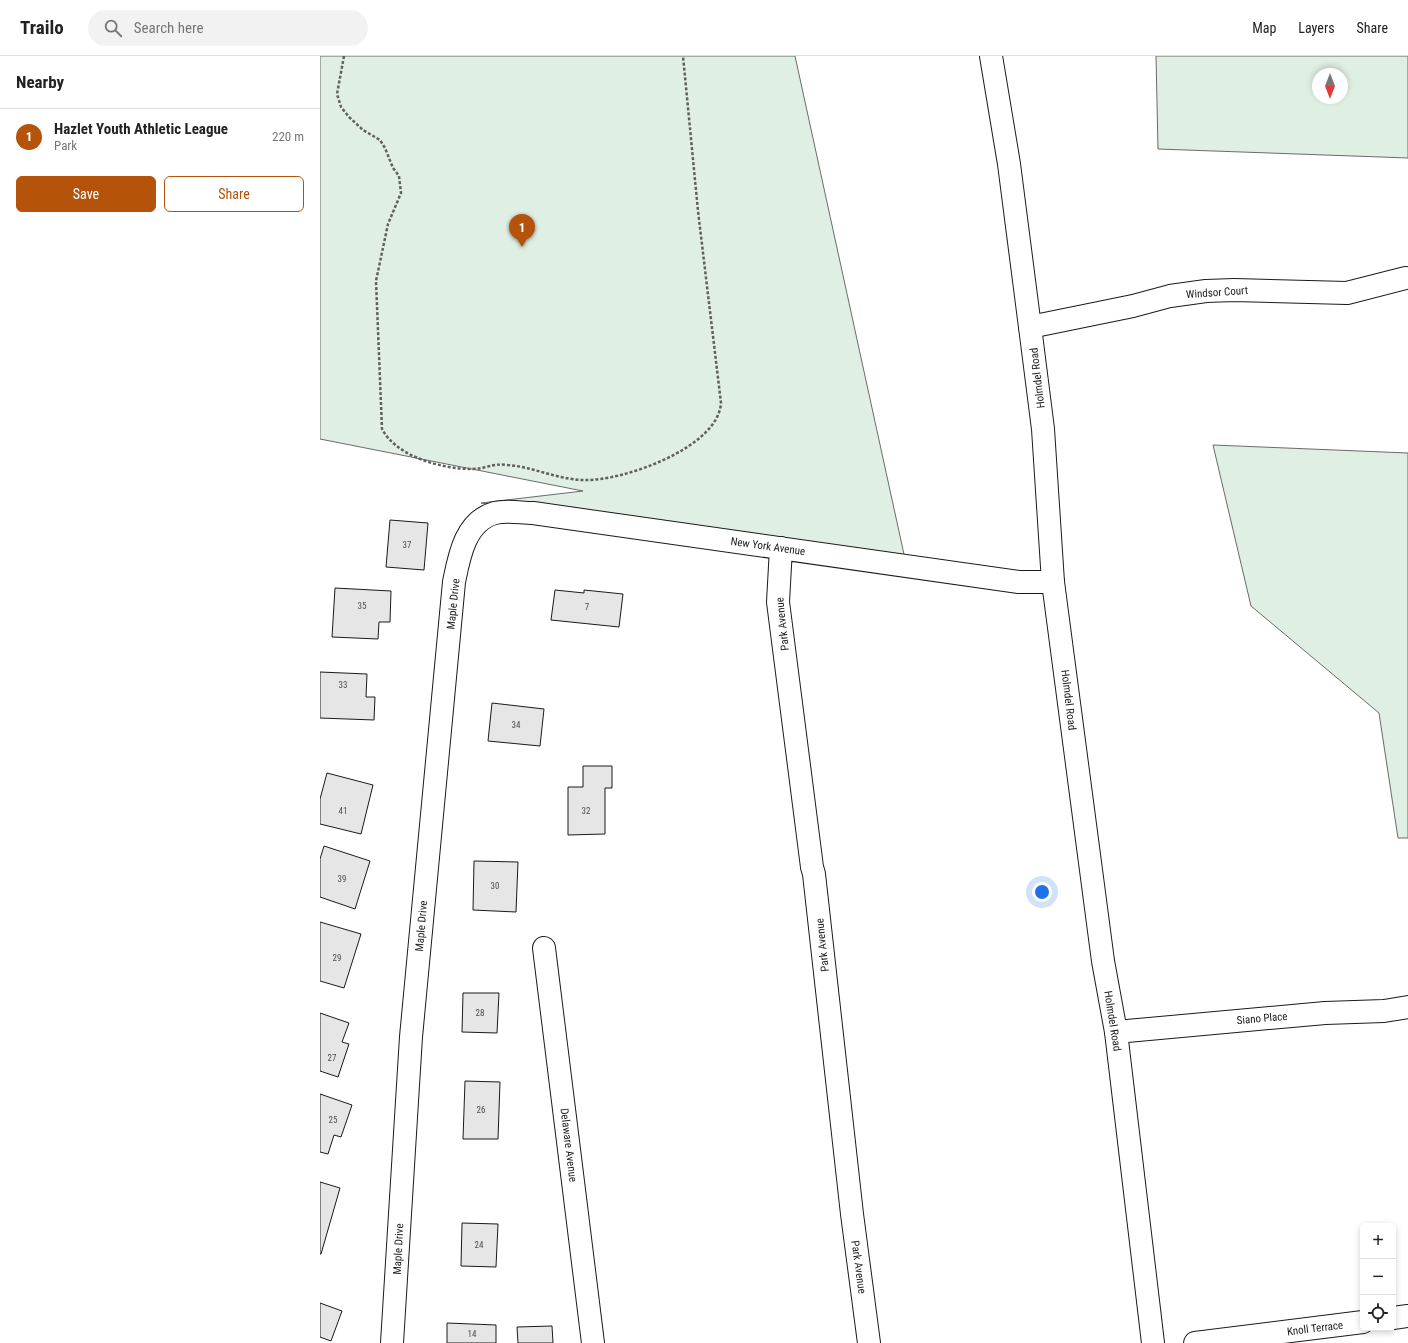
<!DOCTYPE html>
<html lang="en">
<head>
<meta charset="utf-8">
<style>
  :root { --surface:#fff; --page:#f2f2f2; --text:#222; --muted:#767676; --line:#e0e0e0; --accent:#b45309 }
  body { margin:0; font-family:"Roboto Condensed",sans-serif; background:var(--page); color:var(--text) }
  .controls { position:absolute; right:12px; bottom:12px; display:grid; overflow:hidden; border-radius:6px; box-shadow:0 2px 6px #0003 }
  .controls button { width:36px; height:36px; display:grid; place-items:center; padding:0; border:0; border-bottom:1px solid var(--line); background:var(--surface); color:var(--text); font:20px sans-serif }
  .compass { position:absolute; left:992px; top:12px; width:36px; height:36px; border-radius:50%; background:var(--surface); box-shadow:0 2px 6px #0003; rotate:180deg }
  .you { position:absolute; left:722px; top:836px; width:14px; height:14px; margin:-10px; border:3px solid #fff; border-radius:50%; background:#1a73e8; box-shadow:0 0 0 6px #1a73e833 }
  .badge { display:grid; place-items:center; width:26px; height:26px; border-radius:50%; background:var(--accent); color:#fff; font-size:13px; font-weight:700 }
  .pin { position:absolute; translate:-50% -33px; filter:drop-shadow(0 1px 2px #0008) }
  .pin::after { content:''; position:absolute; top:21px; width:14px; height:12px; background:inherit; clip-path:polygon(0 0,100% 0,50% 100%) }
  .list { margin:0; padding:0; list-style:none }
  h2 { display:flex; justify-content:space-between; align-items:center; height:52px; margin:0; padding:0 16px; font-size:17px }
  h2 small { font-size:13px; font-weight:400; color:var(--muted) }
  .list li { display:grid; grid-template-columns:26px 1fr auto; gap:12px; align-items:center; box-sizing:border-box; height:56px; padding:0 16px; border-top:1px solid var(--line) }
  .list b { display:block; font-size:15px; white-space:nowrap }
  .list p { margin:0; font-size:13px; white-space:nowrap; color:var(--muted) }
  .list em { font-size:13px; font-style:normal; color:var(--muted) }
  .actions { display:flex; gap:8px; padding:12px 16px }
  .actions a { flex:1; padding:9px 0; border:1px solid var(--accent); border-radius:6px; text-align:center; font-size:14px; color:var(--accent) }
  .actions .main { background:var(--accent); color:#fff }
  .icon { flex:none; width:22px; height:22px; fill:none; stroke:currentColor; stroke-width:2; stroke-linecap:round; stroke-linejoin:round }
  .map { position:relative; flex:none; width:1088px; height:1287px; overflow:hidden }
  header { display:flex; align-items:center; gap:24px; box-sizing:border-box; height:56px; padding:0 20px; background:var(--surface); border-bottom:1px solid var(--line) }
  header strong { font-size:19px }
  nav { display:flex; gap:22px; margin-inline-start:auto; font-size:14px }
  .search { width:280px; height:36px; background:var(--page); display:flex; align-items:center; gap:10px; box-sizing:border-box; padding:0 14px; border-radius:22px; color:var(--muted); font-size:15px }
  main { display:flex }
  aside { flex:1; background:var(--surface) }
  .map>svg:first-child { display:block }
  .green { fill:#e0efe3; stroke:#6a6a6a; fill-rule:evenodd }
  .building { fill:#e6e6e6; stroke:#1a1a1a }
  .lines { fill:none; stroke-linecap:round; stroke-linejoin:round }
  .minor-casing { stroke:#1a1a1a; stroke-width:24 }
  .secondary-casing { stroke:#1a1a1a; stroke-width:24 }
  .path { stroke:#5f5f5f; stroke-width:2.5; stroke-dasharray:3 2; stroke-linecap:butt }
  .minor { stroke:#fff; stroke-width:22 }
  .secondary { stroke:#fff; stroke-width:22 }
  .labels { text-anchor:middle; stroke-width:3; stroke-linejoin:round; paint-order:stroke }
  .number-label { font-size:9px; fill:#4d4d4d }
  .street-label { font-size:11px; fill:#1a1a1a; stroke:#fff }
</style>
</head>
<body>
<header>
<strong>Trailo</strong>
<div class="search"><svg class="icon" aria-label="search" viewBox="0 0 24 24"><circle cx="10" cy="10" r="6"/><path d="M15 15l6 6"/></svg>Search here</div>
<nav><a>Map</a><a>Layers</a><a>Share</a></nav>
</header>
<main>
<aside>
<h2>Nearby<small></small></h2>
<ul class="list">
<li><span class="badge">1</span><div><b>Hazlet Youth Athletic League</b><p>Park</p></div><em>220 m</em></li>
</ul>
<div class="actions"><a class="main">Save</a><a>Share</a></div>
</aside>
<div class="map">
<svg width="1088" height="1287" viewBox="0 0 1088 1287">
  <rect width="100%" height="100%" fill="#fff"/>
  <!-- green -->
  <path class="green" d="M0 0H475L587 512 161 447 263 435 0 383Z
    M836 0H1088V102L838 93ZM998 18H1022V42H998Z
    M893 389 1088 397V782H1078L1059 657 931 550Z"/>
  <!-- building -->
  <path class="building" d="M70 464 108 467 104 514 66 511Z
    M15 532 71 535 70 566H59L58 583 12 581Z
    M235 534 264 537V534L303 538 299 571 231 564Z
    M0 616 47 618 46 641H55L54 664 0 662Z
    M172 647 224 653 220 690 168 685Z
    M263 710H292V732H285V778L248 779V731H263Z
    M7 717 53 729 41 778 0 768V743Z
    M4 790 50 805 35 853 0 841V803Z
    M154 805 198 806 196 856 153 854Z
    M0 866 41 878 24 932 0 925Z
    M143 937H179L177 977 142 976Z
    M0 957 29 967 22 986 29 988 18 1021 0 1015Z
    M145 1025 180 1026 178 1083H143Z
    M0 1038 32 1049 21 1081 14 1079 8 1098 0 1096Z
    M0 1126 20 1132 1 1198H0Z
    M142 1167 178 1168 176 1211 141 1210Z
    M0 1247 22 1255 11 1285 0 1281Z
    M127 1267 176 1269V1287H127Z
    M232 1270 233 1287H198L197 1271Z"/>
  <g class="lines">
    <defs>
      <path id="minor" d="M710 271 813 250 850 240 886 235 914 234 1027 237 1086 222
        M461 492 458 546 492 811 494 818 532 1158 549 1287
        M224 892 273 1287
        M796 976 1005 957 1064 955 1088 951
        M1073 1262 1088 1260
        M72 1287 91 981 134 526C139 501 145 465 175 457 187 454 201 457 213 457L699 526H733
        M875 1287 1043 1266"/>
      <path id="secondary" d="M671 0 689 108 710 271 723 373 733 526 783 905 796 976 833 1287"/>
    </defs>
    <!-- minor casing -->
    <use href="#minor" class="minor-casing"/>
    <!-- secondary casing -->
    <use href="#secondary" class="secondary-casing"/>
    <!-- path -->
    <path class="path" d="M24 0 17 38 21 51 29 61 43 74 60 84 65 92 73 112 79 120 81 137 68 168 56 225 62 373C77 401 122 413 152 413 165 413 172 407 188 409 214 411 238 424 265 424 303 425 398 392 401 347L378 155 363 0"/>
    <!-- minor -->
    <use href="#minor" class="minor"/>
    <!-- secondary -->
    <use href="#secondary" class="secondary"/>
  </g>
  <g class="labels">
    <!-- number labels -->
    <g class="number-label">
      <text x="87" y="492">37</text>
      <text x="42" y="553">35</text>
      <text x="267" y="554">7</text>
      <text x="23" y="632">33</text>
      <text x="196" y="672">34</text>
      <text x="23" y="758">41</text>
      <text x="266" y="758">32</text>
      <text x="22" y="826">39</text>
      <text x="175" y="833">30</text>
      <text x="17" y="905">29</text>
      <text x="160" y="960">28</text>
      <text x="12" y="1005">27</text>
      <text x="161" y="1057">26</text>
      <text x="13" y="1067">25</text>
      <text x="159" y="1192">24</text>
      <text x="152" y="1281">14</text>
    </g>
    <!-- street labels -->
    <g class="street-label">
      <text transform="translate(897 236) rotate(-4)" y="4">Windsor Court</text>
      <text transform="translate(717 322) rotate(-97)" y="4">Holmdel Road</text>
      <text transform="translate(448 490) rotate(8)" y="4">New York Avenue</text>
      <text transform="translate(133 548) rotate(-84)" y="4">Maple Drive</text>
      <text transform="translate(462 568) rotate(-96)" y="4">Park Avenue</text>
      <text transform="translate(749 644) rotate(83)" y="4">Holmdel Road</text>
      <text transform="translate(101 870) rotate(-85)" y="4">Maple Drive</text>
      <text transform="translate(502 889) rotate(-96)" y="4">Park Avenue</text>
      <text transform="translate(942 962) rotate(-5)" y="4">Siano Place</text>
      <text transform="translate(793 965) rotate(81)" y="4">Holmdel Road</text>
      <text transform="translate(249 1089) rotate(83)" y="4">Delaware Avenue</text>
      <text transform="translate(78 1193) rotate(-87)" y="4">Maple Drive</text>
      <text transform="translate(539 1211) rotate(82)" y="4">Park Avenue</text>
      <text transform="translate(995 1272) rotate(-7)" y="4">Knoll Terrace</text>
    </g>
  </g>
</svg>
<div class="controls">
<button>+</button>
<button>−</button>
<button><svg class="icon" aria-label="locate" viewBox="0 0 24 24"><circle cx="12" cy="12" r="6"/><path d="M12 2v4M12 18v4M2 12h4M18 12h4"/></svg></button>
</div>
<svg class="compass" viewBox="-18 -18 36 36"><path d="M0-13l5 13h-10z" fill="#e53935"/><path d="M0 13l5-13h-10z" fill="#767676"/></svg>
<div class="you"></div>
<div class="pin badge" style="left:202px;top:191px">1</div>
</div>
</main>
</body>
</html>
